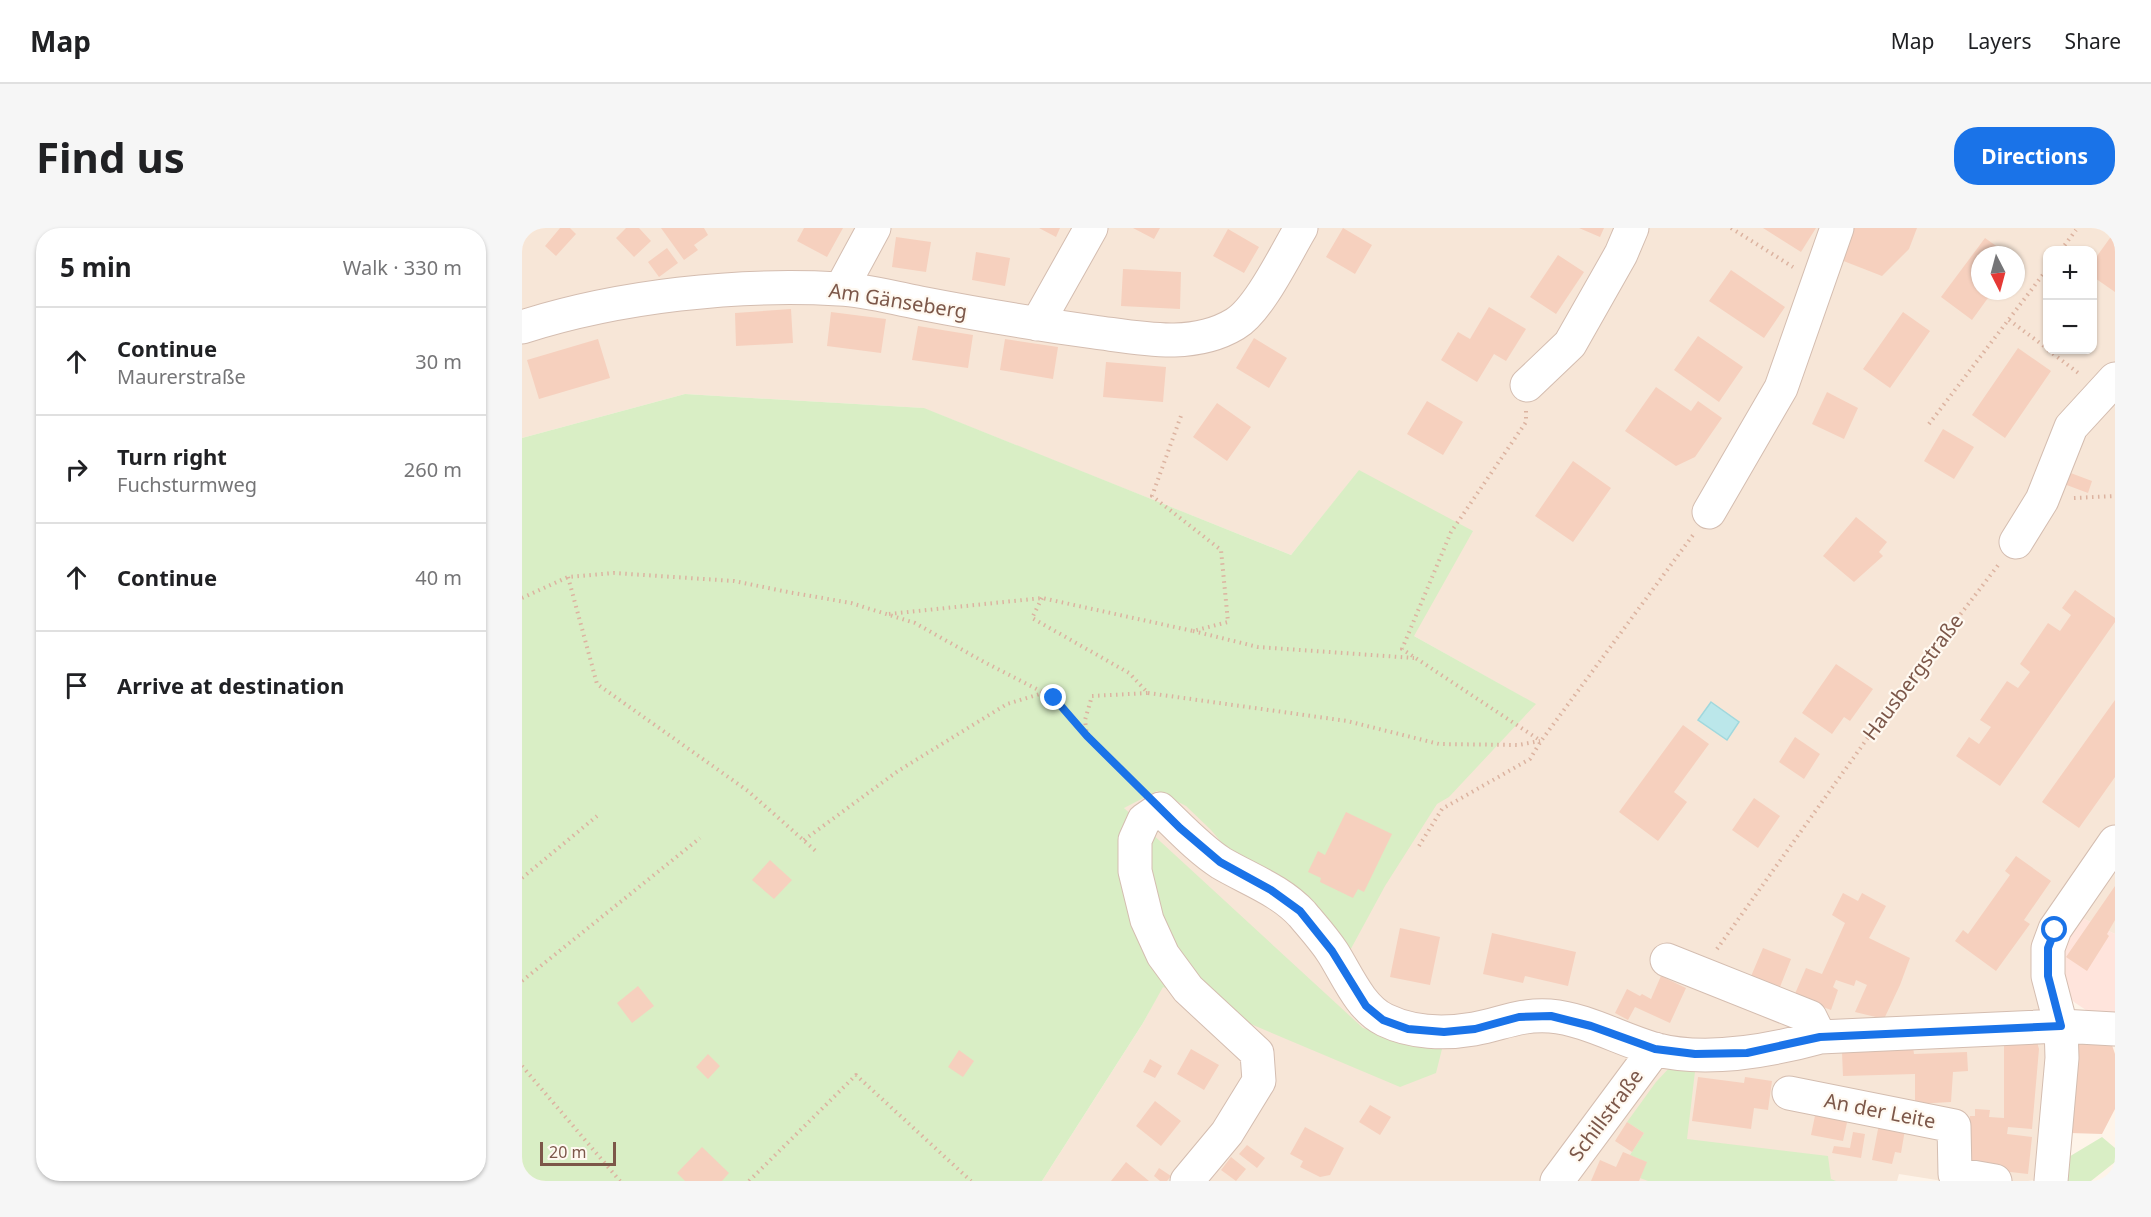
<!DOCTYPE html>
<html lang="en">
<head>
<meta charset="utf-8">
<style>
  :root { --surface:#fff; --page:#f6f6f6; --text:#202124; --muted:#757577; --line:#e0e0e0; --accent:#1a73e8 }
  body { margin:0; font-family:"Noto Sans",sans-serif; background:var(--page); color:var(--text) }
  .controls { position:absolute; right:18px; top:18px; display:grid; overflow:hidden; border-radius:12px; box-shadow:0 2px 4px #0004 }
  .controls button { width:54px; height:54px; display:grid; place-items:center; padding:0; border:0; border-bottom:2px solid var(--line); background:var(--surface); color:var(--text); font:30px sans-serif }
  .compass { position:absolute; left:1449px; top:18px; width:54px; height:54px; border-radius:50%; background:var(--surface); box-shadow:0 2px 4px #0004; rotate:174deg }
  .scale { position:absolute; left:18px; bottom:15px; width:76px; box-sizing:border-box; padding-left:6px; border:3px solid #7c5749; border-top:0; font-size:16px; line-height:21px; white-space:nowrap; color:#7c5749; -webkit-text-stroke:4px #fff9f1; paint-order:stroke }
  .stop { position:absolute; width:18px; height:18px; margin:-14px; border:4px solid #1a73e8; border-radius:50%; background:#fff }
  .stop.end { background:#1a73e8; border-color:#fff; box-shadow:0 2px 6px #0008 }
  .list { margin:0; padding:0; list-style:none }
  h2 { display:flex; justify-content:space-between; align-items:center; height:78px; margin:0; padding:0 24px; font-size:26px }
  h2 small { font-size:20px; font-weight:400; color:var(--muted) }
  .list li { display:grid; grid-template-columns:39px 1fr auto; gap:18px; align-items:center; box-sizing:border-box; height:108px; padding:0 24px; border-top:2px solid var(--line) }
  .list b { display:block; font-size:22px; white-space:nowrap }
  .list p { margin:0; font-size:20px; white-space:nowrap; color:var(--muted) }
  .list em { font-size:20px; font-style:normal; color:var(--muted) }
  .icon { flex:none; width:33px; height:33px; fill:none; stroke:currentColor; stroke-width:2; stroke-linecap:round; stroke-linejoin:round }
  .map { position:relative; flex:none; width:1593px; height:953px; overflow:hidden; border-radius:24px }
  header { display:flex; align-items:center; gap:36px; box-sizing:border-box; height:84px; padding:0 30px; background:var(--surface); border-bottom:2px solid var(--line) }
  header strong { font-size:28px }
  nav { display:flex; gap:33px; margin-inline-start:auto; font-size:21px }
  .intro { display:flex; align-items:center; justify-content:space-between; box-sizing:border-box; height:144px; padding:0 36px }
  h1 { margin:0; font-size:42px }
  .button { padding:15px 27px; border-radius:24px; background:var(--accent); color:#fff; font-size:21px; font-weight:700 }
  main { display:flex; gap:36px; padding:0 36px }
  aside { flex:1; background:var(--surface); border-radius:24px; box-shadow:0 2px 4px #0004 }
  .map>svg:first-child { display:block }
  .residential { fill:#f7e6d7; fill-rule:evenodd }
  .commercial { fill:#ffe4dc }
  .green { fill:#d9eec5 }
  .water { fill:#bbe7ea; stroke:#a0d8dd; stroke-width:1.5 }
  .building { fill:#f6d0be }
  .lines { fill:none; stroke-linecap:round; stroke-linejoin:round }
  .minor-casing { stroke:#d4bdb0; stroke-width:35 }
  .path { stroke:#dcb3a0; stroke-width:4; stroke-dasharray:1.5 4.5; stroke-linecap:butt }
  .minor { stroke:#fff; stroke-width:33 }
  .route { stroke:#1a73e8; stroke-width:8 }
  .labels { text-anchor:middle; stroke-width:4.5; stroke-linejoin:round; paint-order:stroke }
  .street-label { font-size:20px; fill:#7c5749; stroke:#fff9f1 }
</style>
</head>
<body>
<header>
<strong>Map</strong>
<nav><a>Map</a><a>Layers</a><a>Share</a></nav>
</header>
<div class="intro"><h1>Find us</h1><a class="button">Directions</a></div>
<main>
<aside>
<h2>5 min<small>Walk · 330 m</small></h2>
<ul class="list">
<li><svg class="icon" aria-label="ahead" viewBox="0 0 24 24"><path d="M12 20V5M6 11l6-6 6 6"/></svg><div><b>Continue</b><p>Maurerstraße</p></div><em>30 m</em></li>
<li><svg class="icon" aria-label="right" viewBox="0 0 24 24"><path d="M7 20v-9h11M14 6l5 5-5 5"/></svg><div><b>Turn right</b><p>Fuchsturmweg</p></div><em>260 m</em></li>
<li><svg class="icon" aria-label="ahead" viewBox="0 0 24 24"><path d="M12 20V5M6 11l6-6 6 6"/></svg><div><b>Continue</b></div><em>40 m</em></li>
<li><svg class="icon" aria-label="arrive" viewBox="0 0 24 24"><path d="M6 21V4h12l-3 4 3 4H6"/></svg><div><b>Arrive at destination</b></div></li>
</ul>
</aside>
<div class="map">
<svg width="1593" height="953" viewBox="0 0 1593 953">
  <rect width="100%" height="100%" fill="#fef4e9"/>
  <!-- residential -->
  <path class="residential" d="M0 0H1593V706L1558 689 1517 951 1506 953H1421L1377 946 1375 953H520L621 795 640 759 602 579 670 545 1013 476 892 408 837 243 769 327 401 180 163 166 0 210ZM1526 22H1570V122H1526ZM1458 27H1494V63H1458Z"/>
  <!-- commercial -->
  <path class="commercial" d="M1558 689 1593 706V791L1567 784 1552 774 1539 756 1541 710Z"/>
  <!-- green -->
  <path class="green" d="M163 166 402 180 769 327 837 242 951 303 892 408 1014 476 927 569 915 576 863 658 825 728 711 628 689 602 664 578 635 563 602 580 841 800 920 821 914 845 878 859 641 759 621 795 520 953H0V210Z
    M1174 835 1165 911 1306 928 1309 951 1314 953H1126L1118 950 1124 934 1108 927 1122 905 1105 894 1134 854 1149 838Z
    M1580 909 1593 920V934L1569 953H1543L1545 930Z"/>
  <!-- water -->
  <path class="water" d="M1189 474 1217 494 1205 512 1176 492Z"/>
  <!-- building -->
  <path class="building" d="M38 0H48L54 6 34 28 23 18Z
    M104 0H117L129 13 112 29 94 10Z
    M139 0H182L186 7 172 17 176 22 162 32Z
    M282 0H321L305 29 275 13Z
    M517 0H538L534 9Z
    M611 0H638L632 11Z
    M821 0 850 17 833 46 804 29Z
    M1057 0H1082L1078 9Z
    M1241 0H1294L1279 24Z
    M1332 0H1395L1387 21 1360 48 1319 32Z
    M706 1 737 19 722 45 691 28Z
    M1593 3V64L1570 48V35Z
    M374 9 409 14 404 44 370 39Z
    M1463 10 1487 27H1458V63H1471L1450 92 1419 69Z
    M145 20 156 35 137 49 126 34Z
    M454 24 488 30 483 58 450 52Z
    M1036 27 1062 44 1034 86 1008 69Z
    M601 41 659 44 658 81 599 78Z
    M1209 42 1263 79 1242 110 1187 73Z
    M967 79 1004 101 984 133 972 126 955 154 919 132 936 104 948 111Z
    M269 81 271 115 214 118 213 85Z
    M309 84 364 91 359 125 305 118Z
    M1381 84 1408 103 1368 160 1341 141Z
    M396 98 451 107 446 140 390 132Z
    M1176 108 1221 139 1197 174 1152 142Z
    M732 110 765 130 747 160 714 140Z
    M76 111 88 150 17 171 5 132Z
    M483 111 536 119 531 151 478 142Z
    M1496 120 1529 143 1483 210 1450 187Z
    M584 134 644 139 641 174 581 169Z
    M1134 159 1169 183 1176 173 1200 190 1173 229 1154 238 1103 203Z
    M1305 164 1336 180 1322 211 1290 196Z
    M905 173 941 194 921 227 885 206Z
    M695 175 729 199 705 233 671 209Z
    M1421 201 1452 219 1432 251 1402 233Z
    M1051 233 1089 260 1051 314 1013 288Z
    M1546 244 1570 253 1566 265 1542 256Z
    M1334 289 1365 314 1357 324 1361 328 1332 354 1301 328Z
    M1553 362 1593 390V394L1478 558 1434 528 1447 509 1457 516 1469 499 1458 492 1485 453 1496 460 1508 444 1498 436 1526 395 1538 403 1549 387 1540 380Z
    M1314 436 1351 461 1328 493 1322 489 1310 506 1280 485Z
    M1593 472V549L1557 600 1520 574Z
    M1161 497 1187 516 1152 564 1165 574 1136 613 1097 584Z
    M1273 509 1298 526 1282 551 1257 534Z
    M1232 570 1258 588 1236 620 1210 602Z
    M824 584 870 606 842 664 836 661 831 670 798 654 799 650 786 644 796 623 803 627Z
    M1494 628 1529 653 1502 692 1508 696 1474 743 1433 713 1441 702 1446 706 1488 647 1483 643Z
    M248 632 270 652 252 671 230 652Z
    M1593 658V692L1585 706 1587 708 1565 743 1544 729Z
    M1321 665 1336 673 1340 665 1364 678 1347 710 1388 730 1378 757 1362 791 1333 784 1345 757 1334 752 1332 758 1314 752 1311 759 1316 762 1309 782 1272 768 1284 740 1300 746 1323 695 1310 687Z
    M878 700 918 709 908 757 868 749Z
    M970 705 1054 724 1046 758 1003 748 1001 755 961 746Z
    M1241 720 1269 731 1256 764 1227 753Z
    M1139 748 1164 760 1148 795 1113 779 1106 792 1093 785 1105 761 1118 768 1120 766 1129 771Z
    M116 758 132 778 110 795 95 775Z
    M1556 811 1589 814 1593 826V881L1580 906 1548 905Z
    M1482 814H1515L1517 821 1510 901 1486 899 1485 906 1510 909 1506 946 1444 939 1440 935 1448 888H1453V881L1468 882 1467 889 1482 890Z
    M1391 819 1392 826 1445 824 1446 843 1431 844 1429 874 1393 876V846L1321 848 1320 824Z
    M669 821 697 837 682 862 655 846Z
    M437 822 452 833 441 849 426 839Z
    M186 826 198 838 186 851 174 839Z
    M628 831 640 838 633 850 621 844Z
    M1176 849 1222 855 1223 849 1250 853 1246 882 1232 880 1229 901 1170 893Z
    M633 873 659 893 639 918 614 898Z
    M848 877 869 889 858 907 837 894Z
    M1295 878 1327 885 1321 913 1289 907Z
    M1358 891 1384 896 1379 925 1373 924 1370 936 1350 932Z
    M1105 894 1122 905 1110 924 1093 913Z
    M783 899 822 920 808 947 798 949 778 939 781 933 768 926Z
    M1331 904 1343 906 1339 930 1310 925 1312 918 1328 920Z
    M725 917 743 930 735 940 717 926Z
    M180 919 207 945 200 953H163L155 945Z
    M1101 924 1125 934 1117 953H1069L1078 932 1094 939Z
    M709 929 724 941 714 953 699 942Z
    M604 934 627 953H589Z
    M637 940 649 948 645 953H638L632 948Z"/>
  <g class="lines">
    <defs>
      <path id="minor" d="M319 61 352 0
        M515 96 569 0
        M0 99C97 68 216 55 317 61 344 62 371 70 398 75 455 86 513 96 572 104 618 110 670 122 713 96 737 82 764 25 779 0
        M1005 157 1048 116 1099 26 1110 0
        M1187 284 1259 160 1315 0
        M1494 314 1520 272 1549 199 1593 151
        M1145 732 1288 789 1298 809
        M1267 865 1432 898 1433 946 1473 953
        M665 953 705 905 737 853 735 825 666 761 641 727 625 692 613 643V612L622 592 638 581C657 599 677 621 699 635 726 651 758 662 780 686 790 698 802 711 811 725 825 747 838 780 863 792 890 805 923 806 952 801 980 796 997 786 1028 788 1064 791 1097 811 1132 821 1184 835 1247 823 1298 809L1539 798 1593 801
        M1035 953 1133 821
        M1529 953 1540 830 1539 798 1526 748V720L1533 701 1593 614"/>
    </defs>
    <!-- minor casing -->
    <use href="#minor" class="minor-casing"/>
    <!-- path -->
    <path class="path" d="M1209 0 1271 39
      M1539 22 1554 2
      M1487 92 1526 121
      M1526 122 1559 147
      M1004 183V194L929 304 880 421 1019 513
      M1407 196 1526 40
      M1552 270 1593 268
      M46 349 75 456 226 563 296 625
      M0 370 46 349 92 345 212 353 266 364 329 375 393 395 462 434 532 470 565 508 618 561
      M520 370 510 390 607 445 626 465 570 468 563 492 565 508
      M367 386 520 370 671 403 706 394 699 322 630 268 660 185
      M671 403 736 419 892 430
      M626 465 825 493 917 516 996 517 1018 513
      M282 612 376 543 485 476 521 465
      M897 618 920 581 1008 531 1019 513 1171 307
      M0 650 75 588
      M1195 721 1372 473 1477 336
      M0 753 178 610
      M0 838 98 953
      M227 953 334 847 449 953"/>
    <!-- minor -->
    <use href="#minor" class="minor"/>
  </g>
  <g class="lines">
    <!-- route -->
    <path class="route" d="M532 470 565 508 658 600 698 634 749 662 778 683 810 723 844 778 861 792 886 801 922 804 953 801 997 789 1029 788 1069 798 1133 821 1173 826 1225 825 1298 809 1539 798 1526 748V720L1533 702"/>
  </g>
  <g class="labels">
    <!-- street labels -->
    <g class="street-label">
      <text transform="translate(376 73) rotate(9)" y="7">Am Gänseberg</text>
      <text transform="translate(1391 449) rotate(-53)" y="7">Hausbergstraße</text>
      <text transform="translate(1358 883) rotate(11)" y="7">An der Leite</text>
      <text transform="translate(1084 887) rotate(-53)" y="7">Schillstraße</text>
    </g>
  </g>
</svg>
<div class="controls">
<button>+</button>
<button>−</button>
</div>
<svg class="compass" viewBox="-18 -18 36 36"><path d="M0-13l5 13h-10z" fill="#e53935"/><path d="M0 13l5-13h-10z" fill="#757577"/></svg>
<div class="scale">20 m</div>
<div class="stop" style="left:1533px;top:702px"></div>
<div class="stop end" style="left:532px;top:470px"></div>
</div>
</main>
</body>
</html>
